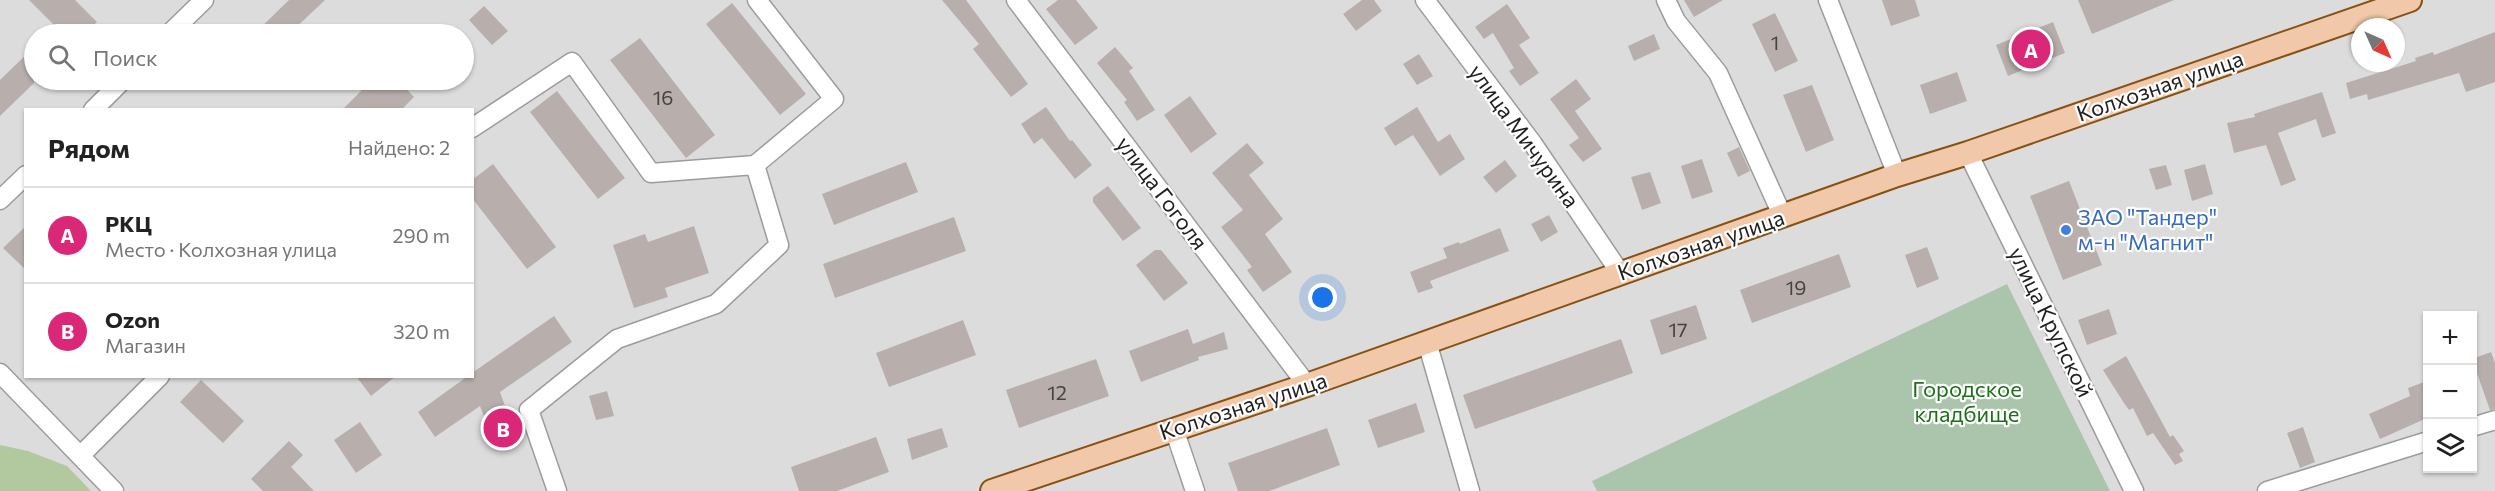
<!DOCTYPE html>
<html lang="ru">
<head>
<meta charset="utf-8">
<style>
  :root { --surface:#fff; --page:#f2f2f2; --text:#222; --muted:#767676; --line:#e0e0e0; --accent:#db2777 }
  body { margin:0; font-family:Commissioner,sans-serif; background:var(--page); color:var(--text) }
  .controls { position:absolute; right:18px; bottom:18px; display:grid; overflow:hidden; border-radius:0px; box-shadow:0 2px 4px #0004 }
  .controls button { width:54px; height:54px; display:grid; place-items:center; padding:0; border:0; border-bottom:2px solid var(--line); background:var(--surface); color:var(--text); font:30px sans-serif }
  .compass { position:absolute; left:2351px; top:18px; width:54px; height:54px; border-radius:50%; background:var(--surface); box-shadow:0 2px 4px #0004; rotate:135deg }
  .you { position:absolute; left:1323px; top:298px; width:21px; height:21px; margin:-15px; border:4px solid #fff; border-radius:50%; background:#1a73e8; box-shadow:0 0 0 9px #1a73e833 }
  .badge { display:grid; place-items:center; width:39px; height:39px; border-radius:50%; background:var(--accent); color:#fff; font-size:20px; font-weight:700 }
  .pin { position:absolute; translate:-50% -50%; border:3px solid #fff; box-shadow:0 2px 6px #0006 }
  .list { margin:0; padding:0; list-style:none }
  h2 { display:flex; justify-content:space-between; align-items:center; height:78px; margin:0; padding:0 24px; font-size:26px }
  h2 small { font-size:20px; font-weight:400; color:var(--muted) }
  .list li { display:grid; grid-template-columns:39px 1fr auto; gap:18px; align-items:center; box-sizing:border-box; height:96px; padding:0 24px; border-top:2px solid var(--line) }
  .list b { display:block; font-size:22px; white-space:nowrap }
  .list p { margin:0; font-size:20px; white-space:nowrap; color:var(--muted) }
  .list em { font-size:20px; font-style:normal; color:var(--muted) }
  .icon { flex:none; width:33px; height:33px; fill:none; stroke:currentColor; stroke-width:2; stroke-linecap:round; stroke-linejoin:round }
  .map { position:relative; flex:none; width:2495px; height:491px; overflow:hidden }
  .search { position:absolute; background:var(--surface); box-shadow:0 2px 4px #0004; left:24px; top:24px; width:450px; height:66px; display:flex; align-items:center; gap:15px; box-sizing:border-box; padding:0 21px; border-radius:33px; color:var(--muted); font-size:22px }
  .panel { position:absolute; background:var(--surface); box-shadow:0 2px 4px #0004; left:24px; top:108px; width:450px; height:270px; border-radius:0px }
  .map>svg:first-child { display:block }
  .residential { fill:#dddcdc; fill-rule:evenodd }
  .forest { fill:#b2c9a0 }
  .cemetery { fill:#aac5ab }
  .building { fill:#b8afac }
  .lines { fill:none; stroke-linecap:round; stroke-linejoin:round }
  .minor-casing { stroke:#9c9c9c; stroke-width:21 }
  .major-casing { stroke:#885112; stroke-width:26 }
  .minor { stroke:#fff; stroke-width:18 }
  .major { stroke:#f1c8a9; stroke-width:22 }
  .shop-dot { fill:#3f7fe0; stroke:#fff; stroke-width:2 }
  .labels { text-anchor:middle; stroke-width:4.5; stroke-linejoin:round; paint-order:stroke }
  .number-label { font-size:20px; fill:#454342 }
  .street-label { font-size:22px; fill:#1f1f1f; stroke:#fff }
  .shop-label { font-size:22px; fill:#366cbe; stroke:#fff; text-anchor:start }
  .park-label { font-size:22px; fill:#1e7119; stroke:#fff }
</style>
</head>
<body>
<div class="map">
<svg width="2495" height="491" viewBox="0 0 2495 491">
  <rect width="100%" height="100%" fill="#efebe6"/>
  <!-- residential -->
  <path class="residential" d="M0 0H2495V491H0ZM2360 27H2396V63H2360ZM34 34H464V80H34ZM26 110H472V376H26ZM2428 316H2472V468H2428Z"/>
  <!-- forest -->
  <path class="forest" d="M0 445 28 451 67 466 91 491H0Z"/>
  <!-- cemetery -->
  <path class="cemetery" d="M2007 284 2110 491H1597L1592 481Z"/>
  <!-- building -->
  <path class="building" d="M29 0H75L97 22 84 34H63Z
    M289 0H325L289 34H254Z
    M942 0H966L1028 84 1011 97 973 49 979 44Z
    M1058 0H1076L1098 28 1075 45 1046 9Z
    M1362 0H1374L1382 11 1356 31 1343 14Z
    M1684 0H1723L1694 17Z
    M1882 0H1915L1920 16 1891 26Z
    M2078 0H2174L2092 34Z
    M732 3 806 94 780 115 706 24Z
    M1507 4 1530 38 1519 45 1539 73 1520 86 1509 71 1514 68 1493 33 1484 39 1475 27Z
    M484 6 508 31 492 45 469 20Z
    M1775 13 1798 61 1775 72 1752 24Z
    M2053 22 2065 53 2008 76 1996 45Z
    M2495 32V82L2466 92 2459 73 2368 100 2367 94 2350 99 2346 83 2416 61 2415 58 2433 52 2434 55Z
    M1654 34 1660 49 1634 61 1628 46Z
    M640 38 715 135 686 158 610 60Z
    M34 47V83L0 116V80Z
    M1115 47 1133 68 1129 71 1155 110 1137 121 1124 102 1127 100 1097 63Z
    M1419 54 1433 76 1417 85 1403 64Z
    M1957 72 1967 101 1930 114 1920 85Z
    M1576 79 1591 99 1575 111 1602 149 1583 162 1569 145 1579 138 1550 99Z
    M378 80H398L414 97 401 110H342L365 87 368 89Z
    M1812 85 1834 140 1806 152 1783 95Z
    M557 91 625 178 598 199 530 112Z
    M2322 92 2336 133 2322 138 2316 119 2278 133 2296 180 2281 186 2266 145 2234 153 2227 123 2255 117 2254 114Z
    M1190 96 1217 134 1191 153 1164 115Z
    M1046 107 1070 141 1072 140 1092 165 1075 179 1042 138 1034 144 1021 124Z
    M1417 107 1438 142 1450 134 1465 159 1440 176 1413 135 1395 146 1384 128Z
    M1247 143 1264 163 1249 175 1283 219 1265 234 1292 272 1263 292 1247 270 1252 267 1221 227 1243 210 1212 173Z
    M1739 147 1750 171 1738 177 1727 153Z
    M1702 159 1713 192 1692 199 1681 166Z
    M1505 160 1517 176 1496 193 1483 177Z
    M906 162 918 192 834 225 822 194Z
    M493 164 556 247 527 269 472 198V180Z
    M2205 164 2213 194 2192 201 2184 170Z
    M2166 165 2172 185 2156 190 2149 169Z
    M1650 172 1661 203 1642 210 1631 177Z
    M2069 181 2102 265 2063 280 2030 196Z
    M1108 186 1141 228 1123 241 1093 202V197Z
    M1549 215 1558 232 1541 242 1531 224Z
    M954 217 966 251 835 298 823 264Z
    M26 226V270L3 248Z
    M694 226 709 273 665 288 668 297 634 308 613 245 645 234 648 242Z
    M1500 228 1509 251 1430 281 1433 288 1418 293 1410 272 1447 258 1443 248 1459 242 1460 244Z
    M1927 247 1939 279 1917 288 1905 255Z
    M1155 250H1161L1188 283 1164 301 1136 265Z
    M1839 254 1851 287 1752 323 1740 290Z
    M1696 305 1707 339 1661 355 1650 320Z
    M2109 309 2117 334 2087 345 2078 320Z
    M554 316 572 342 500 392 513 429 492 438 480 406 435 437 418 412 468 376H472V373Z
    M963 320 976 355 889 387 876 353Z
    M1188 329 1193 344 1224 332 1228 349 1198 357 1199 360 1141 382 1129 351Z
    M1621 339 1633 373 1475 429 1463 395Z
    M2491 352 2495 363V409L2490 410 2472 359Z
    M2126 356 2170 437 2173 435 2184 451 2179 454 2183 461 2175 465 2153 433 2147 436 2133 408 2129 410 2124 403 2103 370Z
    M1096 359 1109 396 1019 428 1006 390Z
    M356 376H396L371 396Z
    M201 380 244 421 223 443 180 402Z
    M2427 381V418L2380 439 2369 414 2410 396 2408 388Z
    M607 391 614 416 596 420 589 396Z
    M1416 403 1425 432 1378 448 1368 420Z
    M360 422 382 455 356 473 334 440Z
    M2303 427 2315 462 2300 468 2287 433Z
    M942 428 948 447 912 460 907 439Z
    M1327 428 1340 465 1269 491H1238L1228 463Z
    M876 437 889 472 837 491H799L791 467Z
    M289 441 303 455 291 467 314 491H263L251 479Z"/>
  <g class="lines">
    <defs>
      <path id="minor" d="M1016 0 1307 385
        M1425 0 1533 144 1621 274
        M1666 0 1676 21 1718 73 1783 217
        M1828 0 1897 175
        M169 34 204 0
        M93 110 123 80
        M472 128 572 62 651 173 755 165 779 245 716 304 617 339 529 410 557 491
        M1968 153 2134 491
        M755 165 834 99 757 0
        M0 200 26 175
        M1427 342 1470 491
        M0 373 114 491
        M2472 427 2495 420
        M1174 429 1195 491
        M81 455 160 376
        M2267 491 2428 441"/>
      <path id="major" d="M992 491 1307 385 1897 175 1968 153 2410 0"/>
    </defs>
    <!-- minor casing -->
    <use href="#minor" class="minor-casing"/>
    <!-- major casing -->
    <use href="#major" class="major-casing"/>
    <!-- minor -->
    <use href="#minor" class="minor"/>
    <!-- major -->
    <use href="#major" class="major"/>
  </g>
  <!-- markers -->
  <circle class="shop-dot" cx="2066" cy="230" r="6"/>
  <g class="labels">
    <!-- number labels -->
    <g class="number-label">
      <text x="1775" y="50">1</text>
      <text x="663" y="105">16</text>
      <text x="1796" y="295">19</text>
      <text x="1678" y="337">17</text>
      <text x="1057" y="400">12</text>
    </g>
    <!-- street labels -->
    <g class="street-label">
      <text transform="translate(2160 86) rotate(-19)" y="8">Колхозная улица</text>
      <text transform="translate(1524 136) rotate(54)" y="8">улица Мичурина</text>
      <text transform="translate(1162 193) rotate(53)" y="8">улица Гоголя</text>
      <text transform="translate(1701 245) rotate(-19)" y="8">Колхозная улица</text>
      <text transform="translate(2051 322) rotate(64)" y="8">улица Крупской</text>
      <text transform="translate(1243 406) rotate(-18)" y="8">Колхозная улица</text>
    </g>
    <!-- shop labels -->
    <g class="shop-label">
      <text x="2078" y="225">ЗАО "Тандер"<tspan x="2078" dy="25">м-н "Магнит"</tspan></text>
    </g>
    <!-- park labels -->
    <g class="park-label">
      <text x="1967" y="397">Городское<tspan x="1967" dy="25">кладбище</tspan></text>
    </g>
  </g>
</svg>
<div class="controls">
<button>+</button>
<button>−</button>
<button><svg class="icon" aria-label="layers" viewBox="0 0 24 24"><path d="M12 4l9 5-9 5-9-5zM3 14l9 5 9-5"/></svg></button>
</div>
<svg class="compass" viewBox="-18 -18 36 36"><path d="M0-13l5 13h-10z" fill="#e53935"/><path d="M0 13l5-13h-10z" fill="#767676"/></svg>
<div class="you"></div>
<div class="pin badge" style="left:2031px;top:49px">A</div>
<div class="pin badge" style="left:503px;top:428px">B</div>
<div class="search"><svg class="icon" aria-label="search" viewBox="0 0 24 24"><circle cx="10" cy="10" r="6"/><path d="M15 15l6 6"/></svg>Поиск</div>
<section class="panel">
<h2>Рядом<small>Найдено: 2</small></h2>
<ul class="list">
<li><span class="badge">A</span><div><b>РКЦ</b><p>Место · Колхозная улица</p></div><em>290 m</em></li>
<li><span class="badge">B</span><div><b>Ozon</b><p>Магазин</p></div><em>320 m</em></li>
</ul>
</section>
</div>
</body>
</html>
